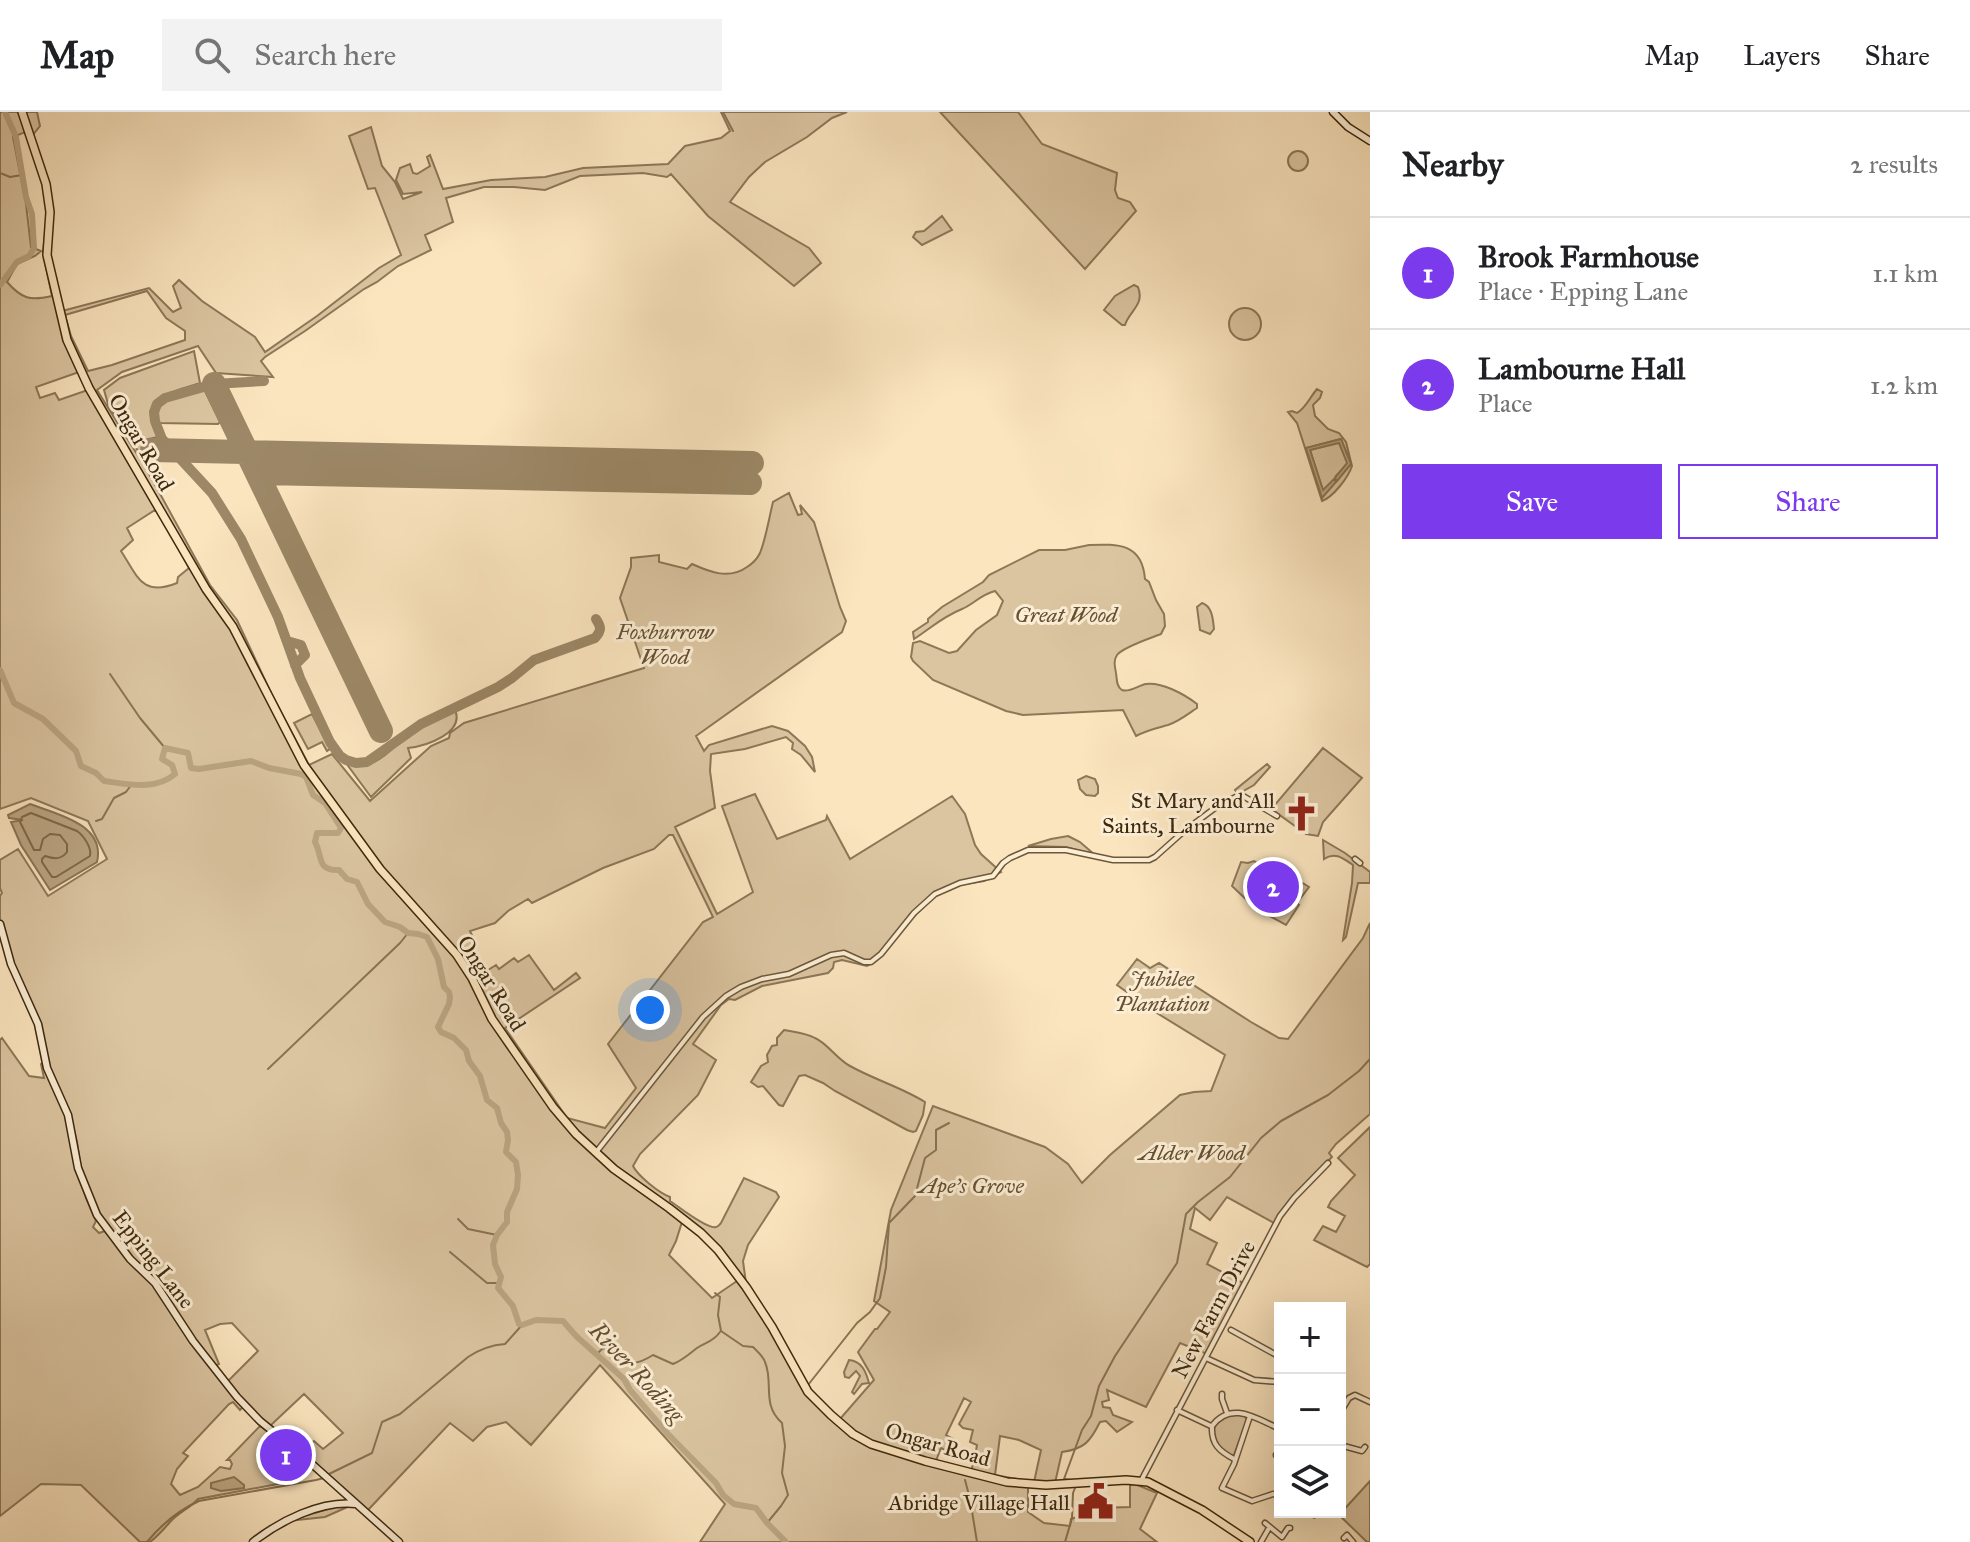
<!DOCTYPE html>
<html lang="en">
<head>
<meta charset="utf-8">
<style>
  :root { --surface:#fff; --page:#f2f2f2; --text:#202124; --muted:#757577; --line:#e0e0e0; --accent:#7c3aed }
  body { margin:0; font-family:"IM FELL Great Primer",serif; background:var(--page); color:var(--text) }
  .controls { position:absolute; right:24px; bottom:24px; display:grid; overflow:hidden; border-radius:0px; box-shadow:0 8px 32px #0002 }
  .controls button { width:72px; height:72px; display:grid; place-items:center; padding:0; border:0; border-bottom:2px solid var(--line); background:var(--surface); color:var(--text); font:40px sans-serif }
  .you { position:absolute; left:650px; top:898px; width:28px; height:28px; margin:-20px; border:6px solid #fff; border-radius:50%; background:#1a73e8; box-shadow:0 0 0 12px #1a73e833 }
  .badge { display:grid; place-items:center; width:52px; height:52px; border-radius:50%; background:var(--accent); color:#fff; font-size:26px; font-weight:700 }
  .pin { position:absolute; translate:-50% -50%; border:4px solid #fff; box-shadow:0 2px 8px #0006 }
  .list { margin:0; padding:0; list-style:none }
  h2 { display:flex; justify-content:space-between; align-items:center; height:104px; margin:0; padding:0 32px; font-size:34px }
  h2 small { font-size:26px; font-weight:400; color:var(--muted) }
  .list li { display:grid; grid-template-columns:52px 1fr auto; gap:24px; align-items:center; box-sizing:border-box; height:112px; padding:0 32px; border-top:2px solid var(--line) }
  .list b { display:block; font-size:30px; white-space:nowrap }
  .list p { margin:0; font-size:26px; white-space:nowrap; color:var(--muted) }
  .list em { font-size:26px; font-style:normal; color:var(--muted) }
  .actions { display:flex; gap:16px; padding:24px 32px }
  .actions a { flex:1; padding:18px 0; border:2px solid var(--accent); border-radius:0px; text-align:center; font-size:28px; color:var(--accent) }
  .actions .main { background:var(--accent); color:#fff }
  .icon { flex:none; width:44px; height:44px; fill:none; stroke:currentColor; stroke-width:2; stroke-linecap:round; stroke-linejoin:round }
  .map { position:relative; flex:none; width:1370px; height:1430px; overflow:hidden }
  header { display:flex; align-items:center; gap:48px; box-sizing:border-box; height:112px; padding:0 40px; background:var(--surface); border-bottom:2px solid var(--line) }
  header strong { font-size:38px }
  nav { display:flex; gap:44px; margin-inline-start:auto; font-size:28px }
  .search { width:560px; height:72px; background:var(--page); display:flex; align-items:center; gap:20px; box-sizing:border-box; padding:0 28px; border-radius:0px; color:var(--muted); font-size:30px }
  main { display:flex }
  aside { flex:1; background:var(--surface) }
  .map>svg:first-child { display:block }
  .green { fill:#dbc5a1; stroke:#8c7757; stroke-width:2; fill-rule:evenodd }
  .water { fill:#bba582; stroke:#897353; stroke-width:2 }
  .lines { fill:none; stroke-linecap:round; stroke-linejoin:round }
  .shore { stroke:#7c6748; stroke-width:2 }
  .stream { stroke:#897353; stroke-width:2 }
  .river { stroke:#bba582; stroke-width:6 }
  .taxiway { stroke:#9c8766; stroke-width:10 }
  .runway { stroke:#9c8766; stroke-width:24 }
  .street-casing { stroke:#6d583a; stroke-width:7 }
  .secondary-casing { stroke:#3e290d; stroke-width:9 }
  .primary-casing { stroke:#3e290d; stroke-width:10 }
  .street { stroke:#fceed5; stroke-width:4 }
  .secondary { stroke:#fceed5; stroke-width:6 }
  .primary { stroke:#fbe5bf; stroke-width:7 }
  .labels { text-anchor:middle; stroke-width:6; stroke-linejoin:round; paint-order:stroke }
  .street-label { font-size:22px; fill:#3e290d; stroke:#fceed5 }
  .park-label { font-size:22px; font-style:italic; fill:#655032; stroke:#fceed5 }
  .poi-label { font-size:22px; fill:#3e290d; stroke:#fceed5; text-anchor:end }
  .water-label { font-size:24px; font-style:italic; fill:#644e30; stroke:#fceed5 }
</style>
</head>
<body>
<header>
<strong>Map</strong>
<div class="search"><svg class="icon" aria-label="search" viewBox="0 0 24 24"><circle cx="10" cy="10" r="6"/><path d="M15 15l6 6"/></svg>Search here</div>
<nav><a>Map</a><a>Layers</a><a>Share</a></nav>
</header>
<main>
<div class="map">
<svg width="1370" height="1430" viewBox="0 0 1370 1430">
  <rect width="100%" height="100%" fill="#fbe5bf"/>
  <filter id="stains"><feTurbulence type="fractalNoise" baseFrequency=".0025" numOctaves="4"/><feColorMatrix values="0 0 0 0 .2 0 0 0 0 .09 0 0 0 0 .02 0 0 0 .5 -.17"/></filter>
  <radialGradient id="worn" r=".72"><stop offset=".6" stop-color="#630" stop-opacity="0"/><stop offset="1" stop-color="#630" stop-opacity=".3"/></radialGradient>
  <!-- green -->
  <path class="green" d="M0 0H37L40 14 32 24 47 71 49 143 62 199 149 176 173 200 181 196 173 174 179 168 202 189 255 225 265 240 317 204 379 156 401 143 375 76 368 77 349 24 371 15 382 54 395 70 403 87 422 80 403 82 396 68 400 56 410 52 413 61 417 62 430 54 427 45 430 43 443 77 491 68 545 65 583 56 668 52 685 34 721 26 730 19 721 0H847L832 6 807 25 765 50 749 65 730 90 809 136 821 151 794 174 708 104 671 62 667 65 643 61 580 64 545 78 514 75H484L446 86 453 110 425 123 431 138 398 154 377 170 364 177 305 219 265 245 261 249 273 265 216 261 198 234 122 260 97 278 147 358 210 473 237 508 272 583 309 653 332 642 370 689 431 634 449 626 450 621 464 611 644 556 620 486 631 455V446L659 443V450L687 457 692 452C710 460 729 468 747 455 752 452 757 447 760 441 766 426 769 406 773 390L789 381 798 403 802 402 800 393 814 410 840 495 846 509 842 520 696 624 704 639 709 633 772 614 788 619 805 634 812 645 815 660 801 643 792 637 793 631 786 625 745 637 711 642 710 659 715 696 675 715 717 802 753 780 722 694 755 682 777 727 826 708 827 704 850 747 952 684 965 702 975 733 981 742 1001 760 984 769 959 773 935 784 909 809 876 849 867 854 842 848 834 850 833 856 828 861 762 874 735 888 729 887 721 893 693 932 716 948 698 983 640 1042 633 1054C638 1064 659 1081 670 1085V1089C678 1094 708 1118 716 1115 718 1115 719 1113 721 1111L744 1066 776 1080 779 1085 748 1133 743 1149 746 1171 726 1146 682 1110 676 1129 669 1143 712 1186 737 1169 760 1200 804 1278 840 1307 874 1268 858 1240 875 1217H877L890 1200 874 1189 891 1098 933 994 1045 1035 1068 1052 1082 1071 1110 1043 1180 983 1194 980 1211 979 1225 943 1152 898 1117 873 1137 847 1150 856 1159 851 1251 910 1279 926 1288 927 1363 826 1370 811V1002L1336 1032 1329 1041 1332 1045 1293 1084 1274 1111 1227 1085 1210 1108 1195 1096 1190 1117 1217 1131 1207 1152 1243 1171 1207 1242 1180 1231 1146 1295 1107 1278 1109 1288 1102 1290 1103 1295 1110 1296 1113 1303 1132 1310 1117 1320 1106 1309 1100 1310C1090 1330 1084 1337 1062 1340L1055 1371 1034 1370 1041 1338 1019 1328 1000 1324 995 1363 1028 1369V1400L1044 1411 1070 1414 1071 1407 1077 1405 1078 1401 1095 1400 1096 1396 1130 1395V1373L1135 1372 1157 1381 1140 1417 1157 1430H700L725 1392 600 1253 531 1333 506 1310 487 1315 473 1329 450 1311 368 1398 303 1340 314 1329 323 1337 343 1321 304 1282 270 1314 251 1298 228 1269 258 1239 232 1211 220 1212 205 1218 219 1252 215 1254 195 1230 156 1170 131 1146 96 1098 82 1064 77 1030 70 1002 52 963 43 927 12 851 0 806V784L2 781 0 776V748L18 737 48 784 107 747 88 709 31 686 0 697ZM25 20 43 72 47 101 43 141 52 184C30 189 22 187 7 170L17 152 35 144 41 139 31 135 26 92 13 25ZM147 179 166 206 185 219V228L112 253 88 259 71 224 65 203ZM79 260 88 278 59 288 55 281 40 286 36 275ZM155 398 160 402 189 456 178 465 177 471C142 485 138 465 121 439L133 428 127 416ZM669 723H673L713 805 703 810 608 932 636 976 605 1016 567 1006 505 916 580 866 576 861 554 878 529 843 518 850 514 846 499 857 496 853 485 860 475 871 495 910 459 842 476 832 470 819 495 811 508 799 528 787 532 791 603 756 654 737ZM964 1286 971 1290 959 1312 963 1316 973 1318 970 1330 977 1333 974 1350 969 1364 934 1354 941 1336 949 1340 955 1328 946 1323Z
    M940 0H1018L1042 32 1117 61 1115 78 1118 86 1130 90 1136 99 1085 157Z
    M1288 49a10 10 0 1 1 20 0a10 10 0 1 1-20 0Z
    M942 104 952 118 922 133 913 125 916 120 924 119Z
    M1134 173 1138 175C1145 193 1129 199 1125 213H1122L1104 198 1115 184Z
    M1229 212a16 16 0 1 1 32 0a16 16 0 1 1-32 0Z
    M194 239 200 271C171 281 135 284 158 325L144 328 147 353 108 292 104 278 120 266Z
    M204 277 220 310 218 312 159 311C150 285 186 282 204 277Z
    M1317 277 1322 280 1320 286 1313 293 1315 304 1328 317 1339 321 1346 330 1352 354C1348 366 1333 385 1322 389L1297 311 1288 300 1292 299 1297 301C1306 296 1310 285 1317 277ZM1341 327 1351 352 1335 365 1348 351 1339 330 1310 338 1323 379 1307 336Z
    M1089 433C1118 432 1142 431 1145 467L1149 470 1156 488 1164 502 1165 514 1161 522C1151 526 1123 535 1117 543 1113 549 1115 555 1116 561 1117 566 1116 575 1122 578 1129 581 1139 573 1146 572 1162 570 1184 582 1197 592V596C1188 602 1178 610 1168 613 1157 616 1147 618 1136 624L1123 598 1023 603 1006 599 933 568 913 549 911 545 913 531 920 529 949 541 957 539 976 518 997 503 1003 489 995 479C980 483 974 492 962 497 942 505 931 516 914 527L913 520 928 510V507L942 495 983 470 989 463 1039 438H1065Z
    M1202 491C1212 494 1213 507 1214 517L1210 522 1200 518 1197 495Z
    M455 598C465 621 426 634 408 636L411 646 371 685 346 651C377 661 391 635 413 619 426 611 441 605 455 598Z
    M312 602 330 637 327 639 322 630 308 637 294 611Z
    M1323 636 1362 666 1323 710 1318 724 1306 722 1270 696 1274 694Z
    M1267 652 1270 655 1254 673 1238 682 1235 678Z
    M1086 664 1095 667 1098 674V681L1095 684 1086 683 1080 677 1078 668Z
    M1068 724 1080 730 1095 743 1066 735 1028 734 1051 727Z
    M1323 728 1345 741 1370 760V771H1358L1346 825 1343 828 1352 771 1353 753C1344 747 1335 739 1324 747Z
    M1254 749 1276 762 1272 769 1268 768 1264 776C1270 780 1277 779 1282 782L1283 788 1290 787 1301 770 1309 775 1297 791 1299 793 1286 813 1255 796 1232 774 1241 750 1248 751Z
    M784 918C794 920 806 921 815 926 827 931 837 947 850 954 875 968 901 975 925 990L923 1003 916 1019 913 1020 907 1018 835 979 823 971 805 963 799 964 783 994 779 993 763 974 758 975 751 970 761 954 768 950 767 943 772 934 777 933V926Z
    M2 926 29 964 44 966 41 952 43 951 66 1005 76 1056 86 1086 96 1109 93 1115 99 1121 105 1119 153 1173 243 1295 240 1298 233 1290 229 1292 183 1341 188 1344 177 1357 171 1372 180 1383 198 1375 220 1355 230 1357 232 1352 230 1348H227L260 1314 278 1326 265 1339 283 1371 198 1387C190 1396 178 1401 170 1410 164 1417 158 1424 150 1430H140L81 1373 41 1372 0 1404V928Z
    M1370 1015V1152L1367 1155 1314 1128 1323 1114 1336 1120 1345 1104 1328 1095 1331 1089 1355 1063 1338 1046Z
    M849 1248C862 1249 866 1260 869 1271L862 1272 854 1282 852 1280 860 1264 856 1259 849 1266 845 1265 844 1260Z
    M1236 1302 1245 1304 1247 1308 1234 1343 1232 1344C1226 1341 1218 1337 1215 1331 1208 1315 1221 1304 1236 1302Z
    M1370 1369V1430H1367L1339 1403Z
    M352 1393 325 1405 288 1409 338 1394Z"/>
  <!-- water -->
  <path class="water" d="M1341 327 1351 352 1337 369 1335 366 1347 351 1339 331 1310 338 1323 378 1334 367 1336 370 1322 386 1306 336Z
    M30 692C56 702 106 712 97 750L50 778 21 733 11 710 23 708 9 706 8 703Z
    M234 1365 244 1373V1376L221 1379 211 1376V1371Z"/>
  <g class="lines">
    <!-- shore -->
    <path class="shore" d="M31 701 77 719C84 724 92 736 90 744L56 765H52L42 750V747L45 744C54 747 61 748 67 740V732L60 723 50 722 43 727 40 738H34L20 710 22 705Z"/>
    <!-- stream -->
    <path class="stream" d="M723 0 733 19
      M0 61 10 65 22 63
      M110 562 140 606 165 636
      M96 709 102 707 114 686 126 680 132 672
      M268 957 400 831 408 821
      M458 1107 468 1117 497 1123
      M450 1140 487 1171H500
      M715 1181 720 1185 718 1203 721 1219 743 1234 753 1235C758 1240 763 1244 765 1250 774 1271 761 1292 782 1311L785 1334 782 1361 788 1383 781 1394 767 1411
      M597 1242 603 1236C626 1246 628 1259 653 1243L673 1252C683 1248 689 1242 697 1236 706 1230 713 1230 720 1220
      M808 1273 857 1211 870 1200 880 1186 886 1155 889 1111 915 1084 925 1046 936 1038V1018L949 1011
      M329 1362 372 1341 382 1310 400 1302 468 1245C480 1237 491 1233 505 1232L522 1213
      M965 1368 970 1387 977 1430
      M1071 1368 1064 1367 1082 1318 1091 1304 1099 1274 1115 1244 1177 1151 1186 1102 1198 1090 1230 1065 1261 1026 1281 1009 1328 983 1359 959 1370 947
      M147 1430C161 1413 179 1398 199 1389L316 1368 324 1366
      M1065 1430 1072 1406 1073 1381 1075 1376"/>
    <!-- river -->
    <path class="river" d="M0 173 17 150 29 144 34 136 32 102 26 85 16 25 5 0
      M0 558 14 591 43 607 76 639 81 654 96 661 104 669C128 672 155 679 175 662L172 653 162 647 165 636 188 641 191 656 199 657 251 649 269 656 301 662 306 665 313 683 325 691 341 716 338 721H317L315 730C323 744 316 759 339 758L347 767 357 770 368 792 385 810 400 815 408 821 418 822 427 825 438 847 444 875 449 880 450 885 449 892 438 915 441 920 454 926 466 938 469 949 480 964 487 988 497 996 501 1011 507 1020 508 1028 506 1040 516 1050 518 1063 517 1077 507 1100V1110L497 1123 493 1133 495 1152 501 1165 498 1176 513 1194 519 1212 522 1213 536 1208 563 1209 576 1224 624 1267 630 1278 667 1321 716 1371 723 1383 734 1392 756 1396 767 1411 786 1430"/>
    <!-- taxiway -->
    <path class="taxiway" d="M264 269 214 272 165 286 157 292 154 300 155 309 162 327 212 381 241 427 278 505 300 566 330 630 340 644 346 648 356 651 367 650 421 612 498 575 512 566 534 548 595 526C602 518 601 515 596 507
      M287 529 301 533 305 543 295 553"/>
    <!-- runway -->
    <path class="runway" d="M214 272 381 619
      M152 338 752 351
      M261 361 750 371"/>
    <defs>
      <path id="street" d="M1355 747 1360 751
        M597 1039 703 905 726 884 741 875 762 867 789 862 831 843 844 841 864 850H871L881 842 914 801 935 782 960 771 993 764 1003 751 1010 746 1028 738H1066L1113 748H1149L1155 745 1183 720 1219 693 1236 685 1243 684 1277 704
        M1231 1218 1280 1245
        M1206 1246 1254 1268 1280 1270
        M1222 1282V1287L1227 1301
        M1177 1298 1211 1314
        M1340 1301 1349 1286 1355 1283 1370 1290
        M1250 1304 1234 1352 1222 1376 1252 1389 1273 1382 1280 1383
        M1340 1333 1362 1339 1365 1335
        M1276 1343H1280
        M1234 1347C1219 1339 1211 1332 1212 1314 1231 1288 1257 1307 1280 1317
        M1141 1369 1280 1104 1294 1086 1328 1051
        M1309 1400 1314 1403
        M1265 1411 1282 1425 1288 1416H1290
        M1344 1426 1347 1423 1353 1430
        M1261 1430 1269 1416"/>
      <path id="secondary" d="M1333 0 1348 15 1370 29
        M0 812 11 852 38 912 47 956 68 1003 78 1056 97 1103 130 1147 155 1171 193 1229 237 1285 260 1309 303 1344 399 1430
        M253 1430C280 1409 321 1388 356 1392"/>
      <path id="primary" d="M22 0 46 72 50 100 47 143 67 228 89 276 206 477 233 515 304 653 380 757 457 843 472 866 492 907 553 995 576 1022 614 1057 669 1096 701 1121 718 1138 746 1175 772 1215 808 1280 831 1303 853 1322 871 1332 925 1349 1007 1370 1046 1373 1126 1368 1148 1370 1202 1398 1250 1430"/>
    </defs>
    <!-- street casing -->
    <use href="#street" class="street-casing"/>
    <!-- secondary casing -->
    <use href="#secondary" class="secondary-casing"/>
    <!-- primary casing -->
    <use href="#primary" class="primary-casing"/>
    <!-- street -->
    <use href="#street" class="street"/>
    <!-- secondary -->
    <use href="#secondary" class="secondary"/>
    <!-- primary -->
    <use href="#primary" class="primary"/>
  </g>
  <!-- icons -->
  <defs>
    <symbol id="church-bare" viewBox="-9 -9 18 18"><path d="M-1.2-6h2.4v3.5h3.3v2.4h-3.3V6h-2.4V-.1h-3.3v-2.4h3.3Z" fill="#8f2418" stroke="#fceed5" stroke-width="2.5" paint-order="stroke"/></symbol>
    <symbol id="civic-bare" viewBox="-9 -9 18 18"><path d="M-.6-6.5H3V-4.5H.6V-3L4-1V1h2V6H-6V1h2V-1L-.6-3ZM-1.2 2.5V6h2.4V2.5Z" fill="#8f2418" stroke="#fceed5" stroke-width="2.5" paint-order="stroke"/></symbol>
  </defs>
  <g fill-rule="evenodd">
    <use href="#church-bare" x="1276" y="676" width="51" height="51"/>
    <use href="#civic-bare" x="1070" y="1364" width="51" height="51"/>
  </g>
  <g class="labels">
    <!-- street labels -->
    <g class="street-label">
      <text transform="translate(142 330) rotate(60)" y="8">Ongar Road</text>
      <text transform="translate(492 871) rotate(58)" y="8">Ongar Road</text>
      <text transform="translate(154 1147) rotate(52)" y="8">Epping Lane</text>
      <text transform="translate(1213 1197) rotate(-62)" y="8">New Farm Drive</text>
      <text transform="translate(938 1332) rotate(16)" y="8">Ongar Road</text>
    </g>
    <!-- park labels -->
    <g class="park-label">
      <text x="1066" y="510">Great Wood</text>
      <text x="665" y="527">Foxburrow<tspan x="665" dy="25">Wood</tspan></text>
      <text x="1162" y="874">Jubilee<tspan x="1162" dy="25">Plantation</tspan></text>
      <text x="1192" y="1048">Alder Wood</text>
      <text x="971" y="1081">Ape's Grove</text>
    </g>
    <!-- poi labels -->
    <g class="poi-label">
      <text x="1275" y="696">St Mary and All<tspan x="1275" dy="25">Saints, Lambourne</tspan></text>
      <text x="1070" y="1398">Abridge Village Hall</text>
    </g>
    <!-- water labels -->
    <g class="water-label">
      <text transform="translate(637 1260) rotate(47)" y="8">River Roding</text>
    </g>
  </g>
  <rect width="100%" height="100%" filter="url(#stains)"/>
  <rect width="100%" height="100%" fill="url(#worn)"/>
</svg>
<div class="controls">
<button>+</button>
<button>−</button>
<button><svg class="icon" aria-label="layers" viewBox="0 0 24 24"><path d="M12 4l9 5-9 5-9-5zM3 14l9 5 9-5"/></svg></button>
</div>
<div class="you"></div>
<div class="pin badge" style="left:286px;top:1343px">1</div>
<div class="pin badge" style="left:1273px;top:775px">2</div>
</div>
<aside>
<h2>Nearby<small>2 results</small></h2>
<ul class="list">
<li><span class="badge">1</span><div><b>Brook Farmhouse</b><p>Place · Epping Lane</p></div><em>1.1 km</em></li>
<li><span class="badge">2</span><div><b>Lambourne Hall</b><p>Place</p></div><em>1.2 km</em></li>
</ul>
<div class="actions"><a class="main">Save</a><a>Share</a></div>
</aside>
</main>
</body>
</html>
